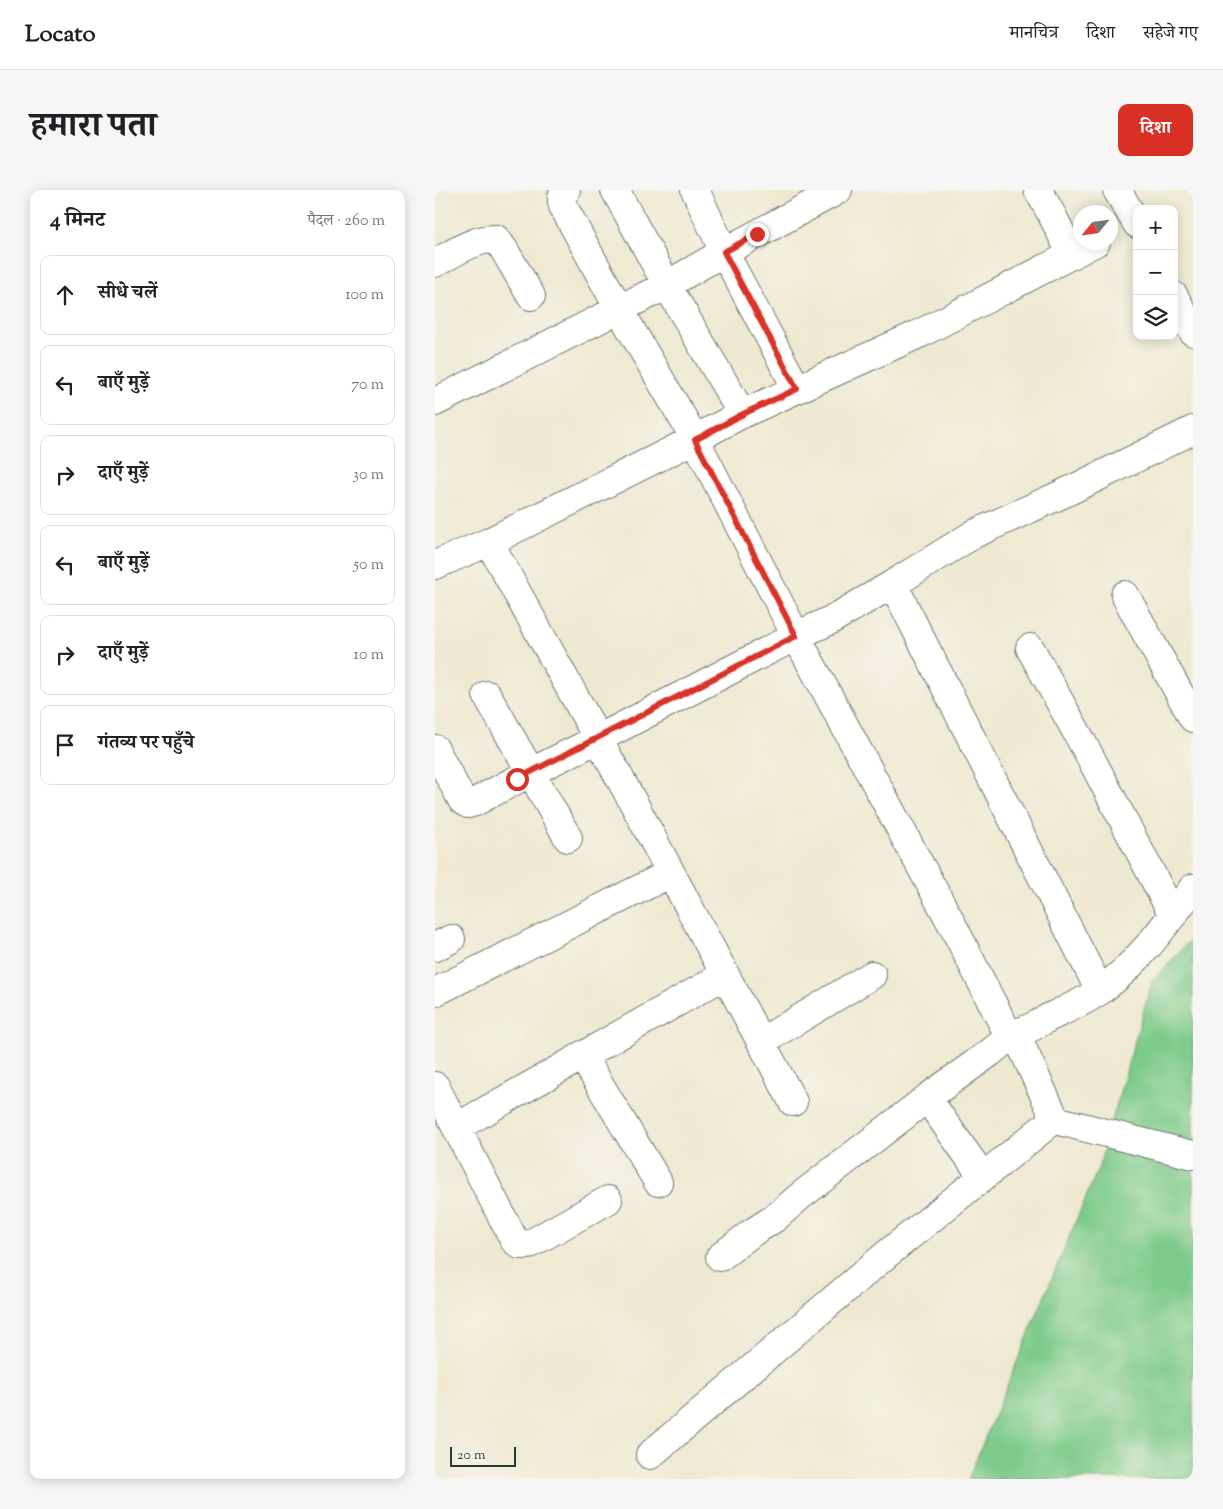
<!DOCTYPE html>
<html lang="hi">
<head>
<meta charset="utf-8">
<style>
  :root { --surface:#fff; --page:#f6f6f6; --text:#202124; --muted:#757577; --line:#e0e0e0; --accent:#d93025 }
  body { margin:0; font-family:"Sorts Mill Goudy","Noto Serif Devanagari",serif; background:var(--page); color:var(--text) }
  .controls { position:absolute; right:15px; top:15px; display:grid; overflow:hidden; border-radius:10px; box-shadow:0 2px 12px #0003 }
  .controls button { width:45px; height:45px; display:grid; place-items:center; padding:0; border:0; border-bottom:1px solid var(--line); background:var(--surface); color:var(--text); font:25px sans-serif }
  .compass { position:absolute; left:638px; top:15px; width:45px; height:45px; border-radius:50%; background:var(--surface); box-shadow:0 2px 12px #0003; rotate:241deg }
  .scale { position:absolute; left:15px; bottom:12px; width:66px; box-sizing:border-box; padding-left:5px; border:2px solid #1f3d34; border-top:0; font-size:14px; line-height:18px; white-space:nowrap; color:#1f3d34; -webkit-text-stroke:4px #f7f3e8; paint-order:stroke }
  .stop { position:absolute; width:15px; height:15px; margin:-11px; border:4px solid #d93025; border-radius:50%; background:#fff }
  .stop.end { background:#d93025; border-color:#fff; box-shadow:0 1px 5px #0008 }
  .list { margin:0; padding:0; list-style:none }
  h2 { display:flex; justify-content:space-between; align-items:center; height:65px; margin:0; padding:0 20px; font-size:21px }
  h2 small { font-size:16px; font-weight:400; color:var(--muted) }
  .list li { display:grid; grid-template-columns:32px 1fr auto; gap:15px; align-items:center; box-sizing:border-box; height:80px; margin:0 10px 10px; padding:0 10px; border:1px solid var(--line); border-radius:10px }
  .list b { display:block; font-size:19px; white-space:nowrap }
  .list em { font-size:16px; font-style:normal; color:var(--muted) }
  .icon { flex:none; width:28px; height:28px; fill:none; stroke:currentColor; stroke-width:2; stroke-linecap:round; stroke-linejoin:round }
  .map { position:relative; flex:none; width:758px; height:1289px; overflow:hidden; border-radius:10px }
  header { display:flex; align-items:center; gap:30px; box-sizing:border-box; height:70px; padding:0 25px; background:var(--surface); border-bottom:1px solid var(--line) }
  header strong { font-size:24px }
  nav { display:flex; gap:28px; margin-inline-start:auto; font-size:18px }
  .intro { display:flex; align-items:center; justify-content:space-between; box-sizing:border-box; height:120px; padding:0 30px }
  h1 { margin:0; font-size:35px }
  .button { padding:12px 22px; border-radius:10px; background:var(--accent); color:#fff; font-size:18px; font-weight:700 }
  main { display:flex; gap:30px; padding:0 30px }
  aside { flex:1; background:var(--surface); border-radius:10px; box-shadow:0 2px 12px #0003 }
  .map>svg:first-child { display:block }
  .green { fill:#7dcb8a; stroke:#4e845f }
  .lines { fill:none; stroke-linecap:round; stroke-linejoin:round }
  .minor-casing { stroke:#68796b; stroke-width:30 }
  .minor { stroke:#fff; stroke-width:28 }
  .route { stroke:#d93025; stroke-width:6 }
</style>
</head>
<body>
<header>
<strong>Locato</strong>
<nav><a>मानचित्र</a><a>दिशा</a><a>सहेजे गए</a></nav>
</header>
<div class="intro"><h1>हमारा पता</h1><a class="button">दिशा</a></div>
<main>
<aside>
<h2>4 मिनट<small>पैदल · 260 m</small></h2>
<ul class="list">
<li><svg class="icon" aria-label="ahead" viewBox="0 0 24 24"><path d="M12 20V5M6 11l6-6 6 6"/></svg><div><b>सीधे चलें</b></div><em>100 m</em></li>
<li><svg class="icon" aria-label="left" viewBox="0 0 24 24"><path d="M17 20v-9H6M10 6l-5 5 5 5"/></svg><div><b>बाएँ मुड़ें</b></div><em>70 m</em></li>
<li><svg class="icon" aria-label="right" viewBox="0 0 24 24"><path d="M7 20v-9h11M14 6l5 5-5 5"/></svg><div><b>दाएँ मुड़ें</b></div><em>30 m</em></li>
<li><svg class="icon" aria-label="left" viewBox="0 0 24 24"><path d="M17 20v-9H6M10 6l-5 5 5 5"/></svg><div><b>बाएँ मुड़ें</b></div><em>50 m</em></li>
<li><svg class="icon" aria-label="right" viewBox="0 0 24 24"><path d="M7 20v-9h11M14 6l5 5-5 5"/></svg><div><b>दाएँ मुड़ें</b></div><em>10 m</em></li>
<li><svg class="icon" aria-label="arrive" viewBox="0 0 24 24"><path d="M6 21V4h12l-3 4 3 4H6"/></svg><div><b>गंतव्य पर पहुँचे</b></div></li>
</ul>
</aside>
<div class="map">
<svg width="758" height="1289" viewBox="0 0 758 1289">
  <rect width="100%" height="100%" fill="#f7f3e8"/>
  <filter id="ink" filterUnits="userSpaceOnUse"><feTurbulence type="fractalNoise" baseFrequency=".02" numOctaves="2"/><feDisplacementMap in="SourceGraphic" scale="10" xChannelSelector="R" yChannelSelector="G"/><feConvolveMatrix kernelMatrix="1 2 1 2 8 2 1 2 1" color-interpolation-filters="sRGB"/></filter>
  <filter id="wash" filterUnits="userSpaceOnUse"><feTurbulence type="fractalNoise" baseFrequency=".0096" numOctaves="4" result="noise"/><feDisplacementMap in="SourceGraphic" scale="20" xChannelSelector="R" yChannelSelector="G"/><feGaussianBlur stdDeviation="1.12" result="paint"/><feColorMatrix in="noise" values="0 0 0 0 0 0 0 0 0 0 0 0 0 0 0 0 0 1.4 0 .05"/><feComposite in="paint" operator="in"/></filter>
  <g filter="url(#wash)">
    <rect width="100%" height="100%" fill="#efe9d2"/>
    <!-- green -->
    <path class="green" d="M758 747V1289H533L664 976 717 791Z"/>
  </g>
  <g filter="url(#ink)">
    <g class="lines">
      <defs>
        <path id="minor" d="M180 0 232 95 307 224
          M260 0 289 62 362 199
          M603 0 617 25 637 65
          M682 0 702 34
          M661 52 486 143 307 224 260 249 361 446 518 736 569 836 576 843C590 843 604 833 615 827 632 819 651 811 666 800 703 774 731 734 758 698
          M0 73C19 63 40 48 61 49L68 58 96 106
          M739 106 758 142
          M0 212 232 95 289 62 403 0
          M54 352 198 612 358 912
          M0 375 54 352 260 249 184 119 128 16C126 10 126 5 131 0
          M458 394 665 801
          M690 405 758 528
          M595 458 652 561 738 725
          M52 505 133 648
          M0 559 27 610 33 614 40 612 96 582 163 549 361 446 396 430 458 394 539 344 634 301 758 240
          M0 757 16 749
          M0 802 236 683
          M326 852 437 785
          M147 865 223 992
          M0 896 79 1050 85 1055H93L173 1010
          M492 908 548 987
          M616 929 758 965
          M22 937 290 785
          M285 1067 318 1042 340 1028 364 1007 492 908 556 862 567 853 576 843
          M215 1265 452 1064 611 936 616 929V920L586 855 582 843"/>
      </defs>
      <!-- minor casing -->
      <use href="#minor" class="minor-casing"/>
      <!-- minor -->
      <use href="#minor" class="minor"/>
    </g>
  </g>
  <g class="lines" filter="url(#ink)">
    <!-- route -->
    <path class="route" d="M82 589 361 446 260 250 308 224 362 199 289 62 322 44"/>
  </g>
</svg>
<div class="controls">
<button>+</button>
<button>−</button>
<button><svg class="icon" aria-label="layers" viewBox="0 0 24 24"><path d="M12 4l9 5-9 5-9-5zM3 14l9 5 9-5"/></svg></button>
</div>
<svg class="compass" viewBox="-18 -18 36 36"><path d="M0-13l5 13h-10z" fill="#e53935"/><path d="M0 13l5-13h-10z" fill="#757577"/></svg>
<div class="scale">20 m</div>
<div class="stop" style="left:82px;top:589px"></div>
<div class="stop end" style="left:322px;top:44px"></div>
</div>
</main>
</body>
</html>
